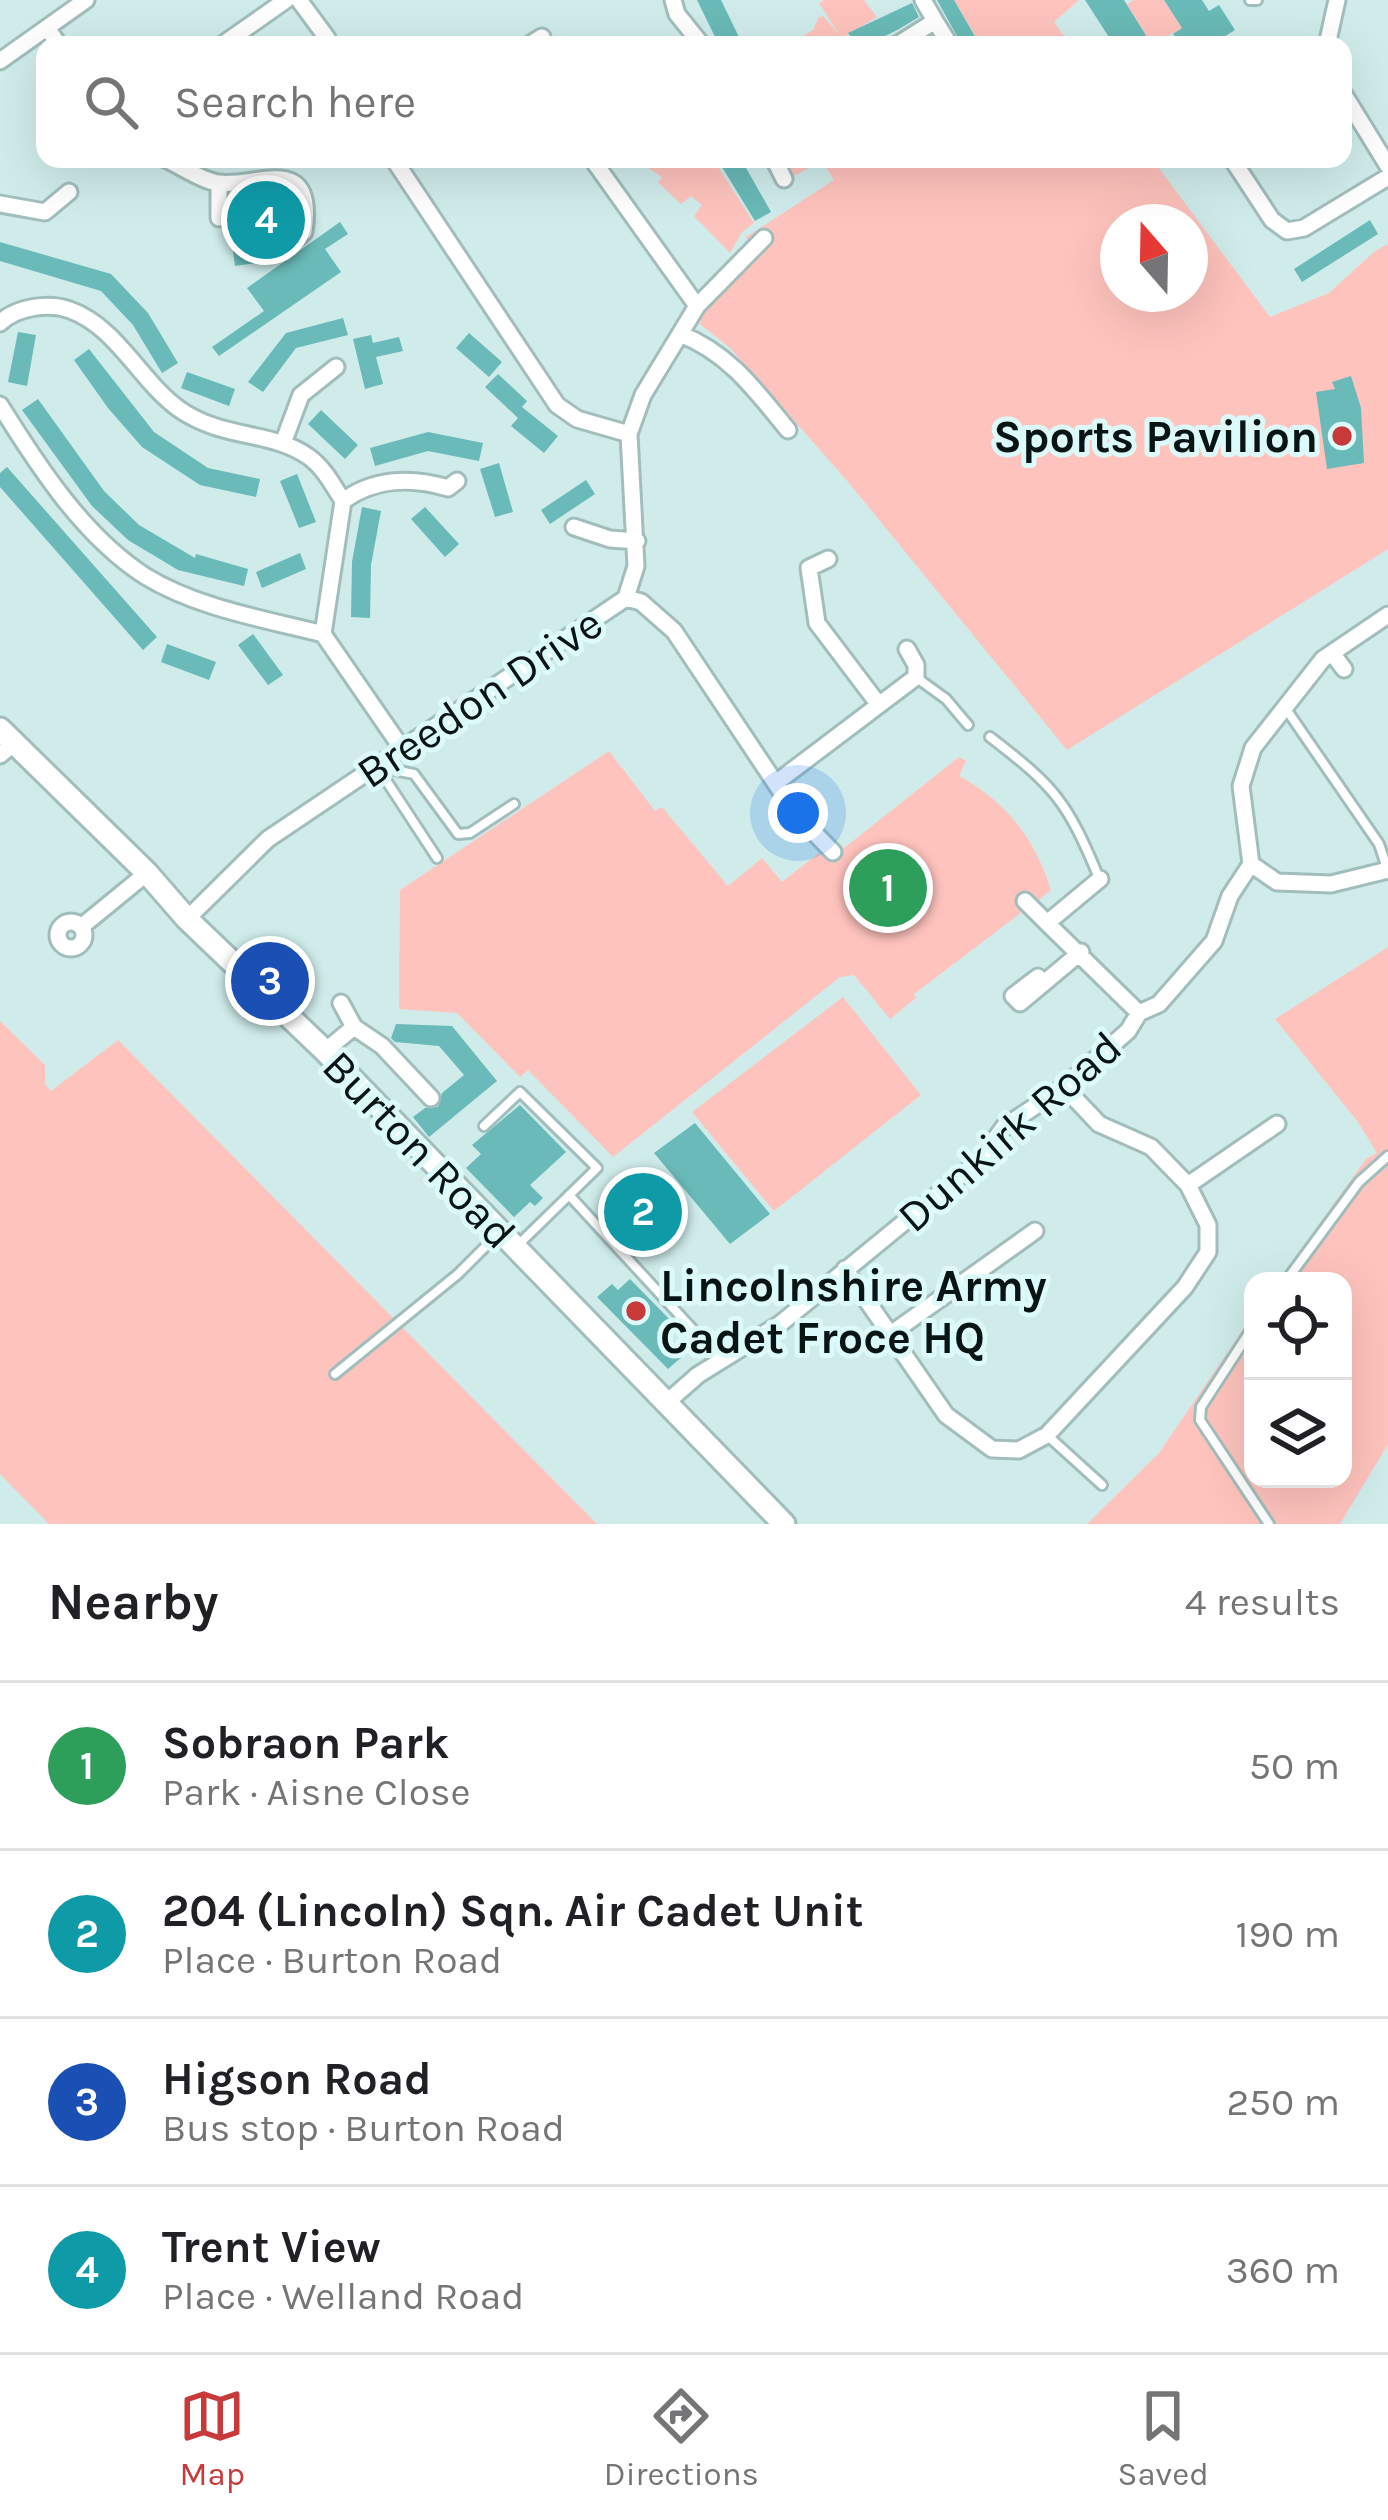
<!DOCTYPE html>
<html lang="en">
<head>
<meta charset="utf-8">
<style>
  :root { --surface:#fff; --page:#f2f2f2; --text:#202124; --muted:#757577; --line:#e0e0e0; --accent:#c83a3a }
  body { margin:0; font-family:Karla,sans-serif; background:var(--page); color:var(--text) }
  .controls { position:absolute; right:36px; bottom:36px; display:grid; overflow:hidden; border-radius:24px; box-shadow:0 12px 48px #0002 }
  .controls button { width:108px; height:108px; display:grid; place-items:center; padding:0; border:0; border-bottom:3px solid var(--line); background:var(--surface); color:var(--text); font:60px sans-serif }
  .compass { position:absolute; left:1100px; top:204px; width:108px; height:108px; border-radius:50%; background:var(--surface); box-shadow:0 12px 48px #0002; rotate:340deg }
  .you { position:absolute; left:798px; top:813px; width:42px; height:42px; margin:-30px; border:9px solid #fff; border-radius:50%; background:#1a73e8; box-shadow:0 0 0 18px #1a73e833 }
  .badge { display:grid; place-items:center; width:78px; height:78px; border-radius:50%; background:var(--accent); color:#fff; font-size:39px; font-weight:700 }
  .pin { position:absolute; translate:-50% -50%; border:6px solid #fff; box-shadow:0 3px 12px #0006 }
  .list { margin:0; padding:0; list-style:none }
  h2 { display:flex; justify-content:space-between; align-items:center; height:156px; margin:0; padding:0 48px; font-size:51px }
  h2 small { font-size:39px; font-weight:400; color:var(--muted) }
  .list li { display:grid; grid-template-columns:78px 1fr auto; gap:36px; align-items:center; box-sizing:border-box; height:168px; padding:0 48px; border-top:3px solid var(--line) }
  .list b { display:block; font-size:45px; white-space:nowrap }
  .list p { margin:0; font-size:39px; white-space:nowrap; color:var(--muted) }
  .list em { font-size:39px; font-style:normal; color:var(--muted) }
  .icon { flex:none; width:66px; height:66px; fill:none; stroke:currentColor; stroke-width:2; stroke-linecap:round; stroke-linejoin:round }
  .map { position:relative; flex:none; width:1388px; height:1524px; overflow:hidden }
  .search { position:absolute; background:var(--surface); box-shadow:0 12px 48px #0002; left:36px; right:36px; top:36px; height:132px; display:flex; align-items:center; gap:30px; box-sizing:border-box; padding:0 42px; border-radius:24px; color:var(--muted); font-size:45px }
  .sheet { height:828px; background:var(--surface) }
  nav { display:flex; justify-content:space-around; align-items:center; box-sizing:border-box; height:168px; border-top:3px solid var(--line); background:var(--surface); font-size:33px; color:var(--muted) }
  nav a { display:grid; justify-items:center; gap:6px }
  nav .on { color:var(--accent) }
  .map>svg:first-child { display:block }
  .green { fill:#ffc3bd; fill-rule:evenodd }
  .building { fill:#69bab8 }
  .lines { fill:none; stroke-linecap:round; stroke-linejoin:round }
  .lane-casing { stroke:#a1bebd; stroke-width:14 }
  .street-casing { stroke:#a1bebd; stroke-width:21 }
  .secondary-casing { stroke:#a1bebd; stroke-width:27 }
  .lane { stroke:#fff; stroke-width:8 }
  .street { stroke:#fff; stroke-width:15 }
  .secondary { stroke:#fff; stroke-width:21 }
  .poi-dot { fill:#c83a3a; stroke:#dcfaf9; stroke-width:4.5 }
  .labels { text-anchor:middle; stroke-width:10; stroke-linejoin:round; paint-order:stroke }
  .poi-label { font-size:45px; font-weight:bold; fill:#091414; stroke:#dcfaf9; text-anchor:end }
  .street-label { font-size:45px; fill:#091414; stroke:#dcfaf9 }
</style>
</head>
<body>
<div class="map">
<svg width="1388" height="1524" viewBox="0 0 1388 1524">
  <rect width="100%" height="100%" fill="#cfeceb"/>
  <!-- green -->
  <path class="green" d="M824 0H864L877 17 830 45H801L798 39 813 30 819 17 823 16 839 34 819 3Z
    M954 0H1079L1054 22 1070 45H1000L998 41 997 45H981Z
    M1134 0H1164L1182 28 1152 45 1127 4Z
    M643 159H713L754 223 742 232 730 253 694 216 702 205 691 196 681 204 658 182 662 177 639 162Z
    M782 159H1152L1270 317 1329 293 1375 251 1388 244V549L1067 750 849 483 730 348 700 324C707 298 735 275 753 254L746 237 834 180 822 161 792 177ZM1118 222H1190V294H1118Z
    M609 751 655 811 662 807 728 886 762 858 782 882 820 852 826 858 841 846 844 848 959 757 966 761 959 776C1007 802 1035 839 1051 890L1039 900 1032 893 1017 906 1022 912 914 994 916 998 890 1019 854 975 840 977 613 1157 528 1070 520 1077 457 1013 399 1009 400 890Z
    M1388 947V1444L1340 1524H1087L1159 1453 1253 1315V1479H1343V1281H1278L1366 1159 1377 1153 1358 1122 1275 1019Z
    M843 997 921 1095 774 1211 692 1112Z
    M0 1021 45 1065V1084L51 1091 118 1040 597 1524H49L0 1474Z"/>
  <!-- building -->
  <path class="building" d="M697 0H721L739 37 719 45Z
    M937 0H954L980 45H962Z
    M1085 0H1124L1152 45H1114Z
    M1164 0H1202L1209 11 1219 5 1235 30 1211 45H1180L1173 34 1182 28Z
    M912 3 919 17 899 29 867 45H835L850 36 848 33Z
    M717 159H741L771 212 755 221Z
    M280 202 284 233 267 237 270 261 235 266 231 236 251 234 247 206Z
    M1370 220 1378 234 1302 282 1294 269Z
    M340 222 348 234 325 249 341 272 219 356 212 347 264 311 247 288Z
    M0 242 111 274 148 313 178 363 162 373 133 325 101 291 0 261Z
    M343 318 348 335 296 348 263 392 248 382 286 333Z
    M18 332 36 335 27 386 8 382Z
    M469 333 502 362 489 377 456 348Z
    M371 335 373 343 399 337 403 351 376 357 383 384 365 389 353 339Z
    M89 349 154 432 208 468 260 479 256 497 200 485 142 447 108 408 74 360Z
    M187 372 235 389 229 406 181 388Z
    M498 374 527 401 522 407 558 436 544 453 511 426 518 418 485 387Z
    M1351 376 1361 408 1364 463 1327 469 1316 392 1335 389 1332 382Z
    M38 399 104 491 139 525 195 558 196 554 248 569 244 586 178 570 128 540 92 506 22 410Z
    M321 410 358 445 345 459 308 424Z
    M428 432 483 443 479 461 428 451 375 466 370 448Z
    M499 463 513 512 495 517 480 469Z
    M7 467 157 637 143 650 0 487V473Z
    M297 474 316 522 299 528 280 481Z
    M586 480 595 494 550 524 541 510Z
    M362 507 381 511 371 565 370 618 351 617 352 562Z
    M425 507 459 544 445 557 411 519Z
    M300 553 306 569 262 588 256 572Z
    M253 634 283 675 268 685 238 645Z
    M167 644 216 662 209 680 161 662Z
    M396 1024 452 1026 497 1081 429 1137 413 1117 425 1108 438 1107 442 1093 464 1075 439 1046 395 1042 391 1038Z
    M520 1105 566 1152 530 1185 543 1198 535 1206 530 1202 514 1217 466 1168 481 1154 472 1145Z
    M695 1123 770 1214 730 1244 654 1153Z
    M639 1191 666 1218 648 1236 621 1207Z
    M630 1279 675 1325 664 1335 684 1355 668 1369 597 1297 612 1284 618 1290Z"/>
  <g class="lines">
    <defs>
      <path id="lane" d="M1250 0H1257
        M917 678 946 699 968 725
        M1286 709 1379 844 1387 868
        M990 737C1055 787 1067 801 1099 878
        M379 767 414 774 458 834 470 833 514 804
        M378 768 437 858
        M484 1126 520 1092 597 1168 518 1245
        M569 1195 720 1359
        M1286 1281 1359 1182 1388 1156
        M1253 1327 1201 1407 1200 1420 1269 1524
        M335 1374 458 1274 499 1233
        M1048 1436 1102 1485"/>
      <path id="street" d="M299 0 327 38
        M673 0 677 14 702 45
        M935 21 950 45
        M47 28 59 45
        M222 45 286 0
        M529 45 542 37
        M897 45 935 21 923 0
        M1327 45 1337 0
        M0 61 86 0
        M1343 93 1388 166
        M165 159C181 166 202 181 219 183 257 188 316 151 304 232L284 249
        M592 159 697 306
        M774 159 784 179
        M1232 159 1272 220 1287 231 1304 228 1388 177
        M395 161 557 405 577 419 629 434
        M219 183V218
        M0 204 45 212 69 192
        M0 323C16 307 49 302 70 310 117 327 140 381 179 409 223 440 271 430 309 457 324 468 333 485 343 501L323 634
        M680 334C729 353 756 391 788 430
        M0 405C38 466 83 536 145 576 197 608 264 619 323 634
        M283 443 301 395 336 367
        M343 501C374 478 412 477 448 488L457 481
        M574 527 610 539 637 541
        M828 559 809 568 817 623 879 705
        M626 598 641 602 674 631 796 814 833 852
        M1388 615 1323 659 1253 748 1241 786 1251 864 1277 882 1331 884 1388 870
        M323 634 403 750
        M1332 653 1344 669
        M0 755 14 743
        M777 782 916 677V665L907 649
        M1100 879 1047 923 1139 1013
        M1025 901 1047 923
        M187 919 268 839 626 598 636 566 629 434 643 395 697 306 764 238
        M58 935a13 13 0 1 1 26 0a13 13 0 1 1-26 0Z
        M81 927 147 873
        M1043 984 1038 977 1013 996 1020 1003 1081 952
        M341 1003 354 1027
        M325 1051 354 1027 382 1046 431 1098
        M1188 1185 1277 1124
        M845 1269 946 1415 992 1449 1019 1450 1047 1435 1185 1287 1208 1252V1225L1188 1185 1151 1147 1099 1124 1064 1087
        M892 1333 1035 1231
        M665 1404 698 1375 780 1324 980 1160 1004 1127 1064 1087 1128 1031 1139 1013 1159 1004 1214 941 1230 896 1251 864"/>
      <path id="secondary" d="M0 729 147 873 187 919 325 1051 784 1524"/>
    </defs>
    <!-- lane casing -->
    <use href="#lane" class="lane-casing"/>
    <!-- street casing -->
    <use href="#street" class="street-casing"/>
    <!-- secondary casing -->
    <use href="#secondary" class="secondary-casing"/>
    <!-- lane -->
    <use href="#lane" class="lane"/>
    <!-- street -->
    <use href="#street" class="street"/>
    <!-- secondary -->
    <use href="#secondary" class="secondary"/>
  </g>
  <!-- markers -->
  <g class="poi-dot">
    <circle cx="1342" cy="436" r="12"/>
    <circle cx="636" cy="1311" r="12"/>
  </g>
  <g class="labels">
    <!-- poi labels -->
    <g class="poi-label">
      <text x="1318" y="452">Sports Pavilion</text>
      <text x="660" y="1301" text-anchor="start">Lincolnshire Army<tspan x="660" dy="52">Cadet Froce HQ</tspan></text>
    </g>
    <!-- street labels -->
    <g class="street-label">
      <text transform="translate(479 697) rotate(-34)" y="16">Breedon Drive</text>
      <text transform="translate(1009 1131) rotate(-41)" y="16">Dunkirk Road</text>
      <text transform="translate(420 1149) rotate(46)" y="16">Burton Road</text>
    </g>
  </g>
</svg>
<div class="controls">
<button><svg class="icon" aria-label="locate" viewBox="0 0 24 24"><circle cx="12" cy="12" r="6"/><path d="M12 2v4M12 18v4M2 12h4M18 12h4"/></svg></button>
<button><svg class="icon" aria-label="layers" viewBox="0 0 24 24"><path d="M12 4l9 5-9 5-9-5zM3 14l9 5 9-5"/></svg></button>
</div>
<svg class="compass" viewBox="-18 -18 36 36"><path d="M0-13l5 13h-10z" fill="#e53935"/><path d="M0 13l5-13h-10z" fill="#757577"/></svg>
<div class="you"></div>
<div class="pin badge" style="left:888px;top:888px;background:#2e9e5b">1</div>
<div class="pin badge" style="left:643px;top:1212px;background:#0f9aa8">2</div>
<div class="pin badge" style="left:270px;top:981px;background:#1a4fb4">3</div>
<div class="pin badge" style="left:266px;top:220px;background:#0f9aa8">4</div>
<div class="search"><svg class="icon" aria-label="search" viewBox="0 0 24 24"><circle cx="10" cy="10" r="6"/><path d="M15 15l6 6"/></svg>Search here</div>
</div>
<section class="sheet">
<h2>Nearby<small>4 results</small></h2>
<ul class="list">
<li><span class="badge" style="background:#2e9e5b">1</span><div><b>Sobraon Park</b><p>Park · Aisne Close</p></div><em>50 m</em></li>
<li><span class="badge" style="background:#0f9aa8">2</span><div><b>204 (Lincoln) Sqn. Air Cadet Unit</b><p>Place · Burton Road</p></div><em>190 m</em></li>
<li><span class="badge" style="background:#1a4fb4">3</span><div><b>Higson Road</b><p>Bus stop · Burton Road</p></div><em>250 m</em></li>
<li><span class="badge" style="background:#0f9aa8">4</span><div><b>Trent View</b><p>Place · Welland Road</p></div><em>360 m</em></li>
</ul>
</section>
<nav>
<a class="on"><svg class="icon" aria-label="map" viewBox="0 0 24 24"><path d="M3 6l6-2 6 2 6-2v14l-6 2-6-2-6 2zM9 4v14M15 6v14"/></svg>Map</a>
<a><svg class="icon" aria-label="directions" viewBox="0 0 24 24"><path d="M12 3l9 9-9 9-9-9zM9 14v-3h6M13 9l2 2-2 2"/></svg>Directions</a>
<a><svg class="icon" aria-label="saved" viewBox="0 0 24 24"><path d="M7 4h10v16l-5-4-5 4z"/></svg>Saved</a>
</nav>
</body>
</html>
